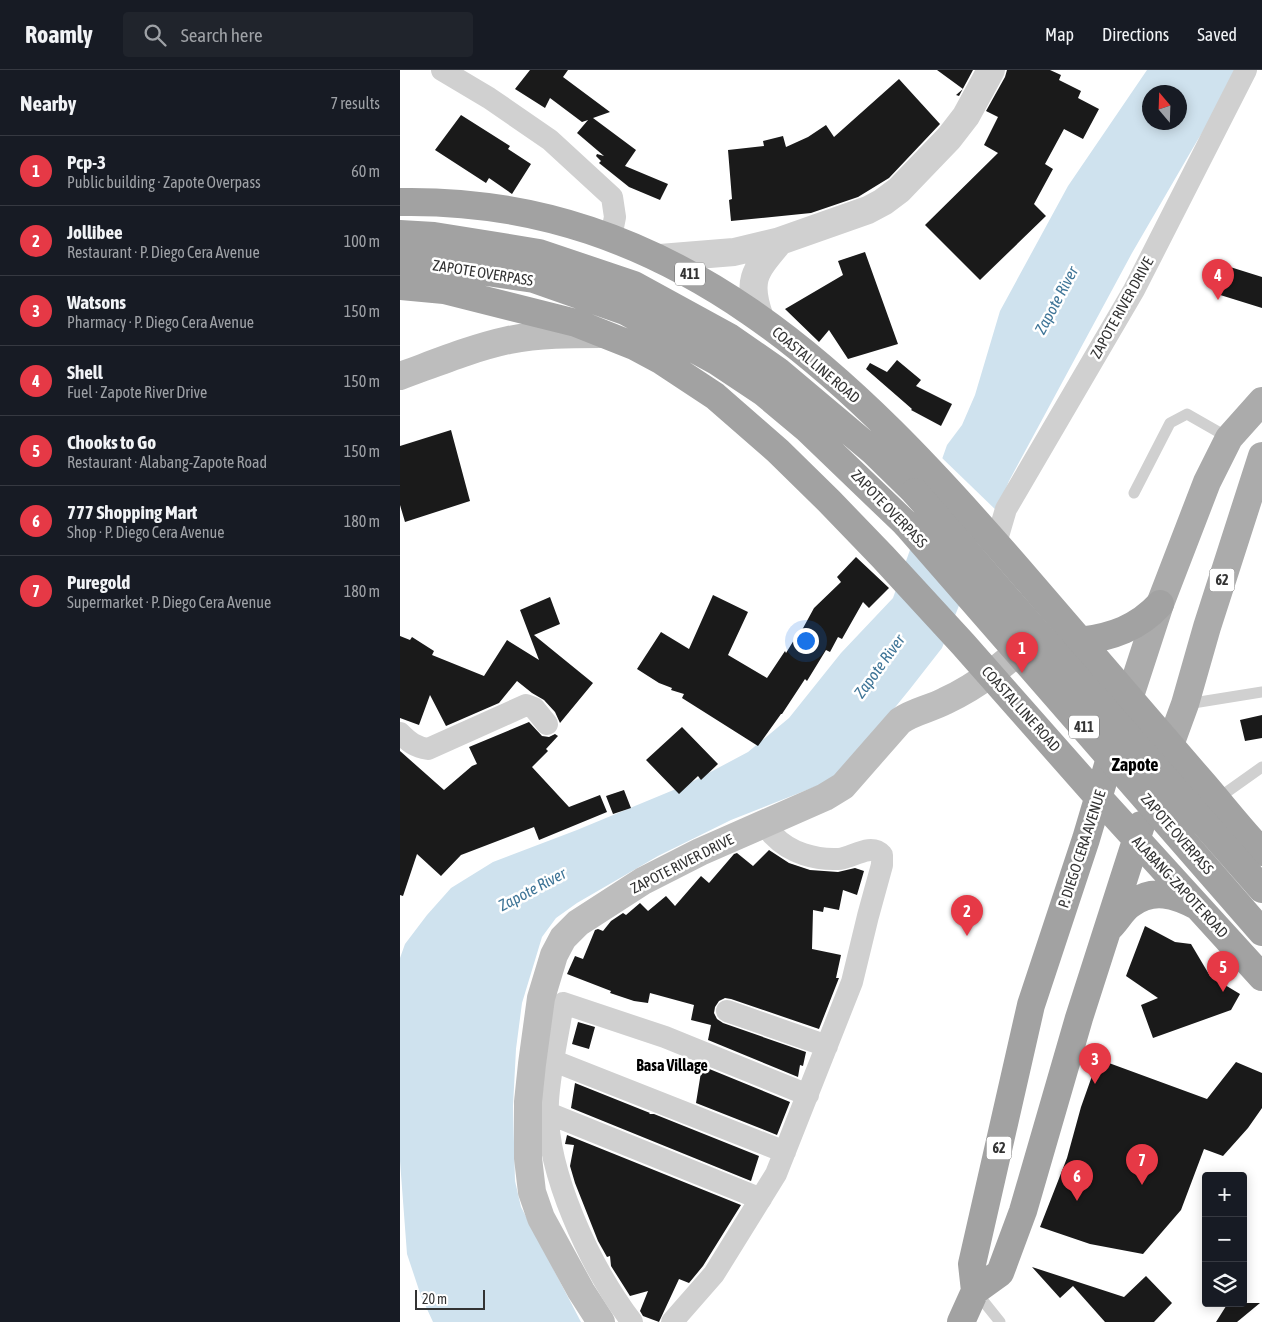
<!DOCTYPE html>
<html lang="en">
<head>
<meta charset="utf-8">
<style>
  :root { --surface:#171b24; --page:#20242c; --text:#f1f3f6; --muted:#9ea1a6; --line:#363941; --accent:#e63946 }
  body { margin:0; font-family:"Asap Condensed",sans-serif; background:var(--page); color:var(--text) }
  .controls { position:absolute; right:15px; bottom:15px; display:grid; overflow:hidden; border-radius:5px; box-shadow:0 2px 12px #0003 }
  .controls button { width:45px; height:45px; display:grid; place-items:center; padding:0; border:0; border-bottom:1px solid var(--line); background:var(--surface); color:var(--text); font:25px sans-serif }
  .compass { position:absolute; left:742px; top:15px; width:45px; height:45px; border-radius:50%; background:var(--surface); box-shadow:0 2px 12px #0003; rotate:341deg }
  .scale { position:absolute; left:15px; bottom:12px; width:70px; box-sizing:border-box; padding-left:5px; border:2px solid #333; border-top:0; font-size:14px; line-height:18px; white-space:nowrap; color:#333; -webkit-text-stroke:4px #fff; paint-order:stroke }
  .you { position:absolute; left:405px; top:570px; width:18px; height:18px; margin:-12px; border:4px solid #fff; border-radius:50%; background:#1a73e8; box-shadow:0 0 0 8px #1a73e833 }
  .badge { display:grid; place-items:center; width:32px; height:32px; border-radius:50%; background:var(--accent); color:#fff; font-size:16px; font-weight:700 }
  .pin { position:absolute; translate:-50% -41px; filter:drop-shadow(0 1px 2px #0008) }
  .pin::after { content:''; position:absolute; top:26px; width:18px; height:15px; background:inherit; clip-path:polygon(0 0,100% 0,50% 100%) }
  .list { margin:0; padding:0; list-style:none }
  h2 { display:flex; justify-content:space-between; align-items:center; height:65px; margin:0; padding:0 20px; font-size:21px }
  h2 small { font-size:16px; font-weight:400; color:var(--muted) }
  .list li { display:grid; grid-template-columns:32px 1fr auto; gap:15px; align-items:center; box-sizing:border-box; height:70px; padding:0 20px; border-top:1px solid var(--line) }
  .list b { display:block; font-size:19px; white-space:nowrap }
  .list p { margin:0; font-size:16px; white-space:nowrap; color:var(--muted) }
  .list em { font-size:16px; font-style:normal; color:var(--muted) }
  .icon { flex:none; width:28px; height:28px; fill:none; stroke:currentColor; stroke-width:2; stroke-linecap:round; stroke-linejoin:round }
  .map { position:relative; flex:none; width:862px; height:1252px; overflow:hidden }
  header { display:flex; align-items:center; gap:30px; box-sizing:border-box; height:70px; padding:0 25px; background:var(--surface); border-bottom:1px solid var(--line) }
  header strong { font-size:24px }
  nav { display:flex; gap:28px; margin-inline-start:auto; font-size:18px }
  .search { width:350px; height:45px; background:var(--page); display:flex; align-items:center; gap:12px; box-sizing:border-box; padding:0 18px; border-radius:5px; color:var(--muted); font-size:19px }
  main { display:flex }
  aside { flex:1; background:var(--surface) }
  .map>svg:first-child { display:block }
  .water { fill:#cfe2ee; fill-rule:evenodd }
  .pier { fill:#fff }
  .building { fill:#1a1a1a }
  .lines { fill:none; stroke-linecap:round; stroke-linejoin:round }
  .service { stroke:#d0d0d0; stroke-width:11 }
  .minor { stroke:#d0d0d0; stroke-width:22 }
  .tertiary { stroke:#d0d0d0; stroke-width:28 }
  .secondary { stroke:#bdbdbd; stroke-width:28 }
  .primary { stroke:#ababab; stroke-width:28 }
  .trunk { stroke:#a2a2a2; stroke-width:28 }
  .trunk-bridge { stroke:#a2a2a2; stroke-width:28 }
  .labels { text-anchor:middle; stroke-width:5; stroke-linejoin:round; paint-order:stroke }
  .shield { fill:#fff; stroke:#707070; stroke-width:1 }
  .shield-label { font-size:14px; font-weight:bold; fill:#333 }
  .street-label { font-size:15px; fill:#333; stroke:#fff }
  .water-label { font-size:16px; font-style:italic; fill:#3f7597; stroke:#fff }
  .neighbourhood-label { font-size:16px; font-weight:bold; fill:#000; stroke:#fff }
  .quarter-label { font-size:18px; font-weight:bold; fill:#000; stroke:#fff }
</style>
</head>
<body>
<header>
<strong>Roamly</strong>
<div class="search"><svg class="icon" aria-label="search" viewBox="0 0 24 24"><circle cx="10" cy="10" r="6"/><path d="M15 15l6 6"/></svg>Search here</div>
<nav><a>Map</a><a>Directions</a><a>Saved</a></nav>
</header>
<main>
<aside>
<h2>Nearby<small>7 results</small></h2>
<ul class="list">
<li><span class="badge">1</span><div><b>Pcp-3</b><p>Public building · Zapote Overpass</p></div><em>60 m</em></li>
<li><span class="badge">2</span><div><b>Jollibee</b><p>Restaurant · P. Diego Cera Avenue</p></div><em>100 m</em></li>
<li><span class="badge">3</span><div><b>Watsons</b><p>Pharmacy · P. Diego Cera Avenue</p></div><em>150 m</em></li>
<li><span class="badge">4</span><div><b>Shell</b><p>Fuel · Zapote River Drive</p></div><em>150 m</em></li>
<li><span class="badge">5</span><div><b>Chooks to Go</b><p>Restaurant · Alabang-Zapote Road</p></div><em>150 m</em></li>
<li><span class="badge">6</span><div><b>777 Shopping Mart</b><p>Shop · P. Diego Cera Avenue</p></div><em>180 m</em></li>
<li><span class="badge">7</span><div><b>Puregold</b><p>Supermarket · P. Diego Cera Avenue</p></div><em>180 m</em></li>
</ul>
</aside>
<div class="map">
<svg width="862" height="1252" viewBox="0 0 862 1252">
  <rect width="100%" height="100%" fill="#fff"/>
  <!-- water -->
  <path class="water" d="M747 0H842L797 71 732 183 609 411 542 578 510 619 453 689 432 710 331 750 258 786 177 833 156 848 142 867 122 933 116 979 113 1036 115 1111 121 1137 181 1252H33L21 1226 7 1184 0 1091V888L5 874 27 845 51 818 93 792 177 760 288 714 348 682 389 648 441 583 493 528 547 375 562 355 575 325 600 241 668 116ZM750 22H780V52H750Z"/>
  <!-- pier -->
  <path class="pier" d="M540 386 599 443 585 478 529 419Z"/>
  <!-- building -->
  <path class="building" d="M130 0H168L163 7 210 42 193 48 236 80 225 96 268 114 260 130 229 117 199 93 201 91 196 86 197 84 204 86 177 63 188 50 182 52 150 28 145 38 115 19Z
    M537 0H573L559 26 556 25 563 19Z
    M607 0H650L661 5 659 10 681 21 678 28 699 39 683 69 664 59 645 94 653 99 634 134 646 146 580 210 525 155 598 83 584 75 598 47 586 41 605 7Z
    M499 9 540 54 489 108 458 127 411 143 331 151 329 130 332 129 328 80 364 76 363 71 383 66 386 77 408 67 426 55 434 67Z
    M61 45 110 76 108 79 131 94 112 124 89 108 86 113 35 80Z
    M465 182 498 274 448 289 429 260 419 272 385 239 443 205 438 191Z
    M827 196 862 207V238L817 224Z
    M497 290 521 310 516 316 552 334 541 356 511 340 512 339 466 299 470 293 487 302Z
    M51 360 70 431 5 452 0 435V376Z
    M456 487 489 518 469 538 463 532 442 569 438 567 430 582 426 580 407 611 405 609 382 644H381L358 676 282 628 284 624 271 620 272 618 259 613 237 599 261 562 289 579 313 525 348 542 328 585 367 608 385 581 386 583 394 570 396 571 414 538 441 512 437 507Z
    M150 527 160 554 134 565 193 613 160 653 155 642 144 630 132 623 117 611 99 633 46 656 30 625 19 655 0 648V566L10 570 12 567 34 581 32 585 84 606 107 570 139 590 120 540Z
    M862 645V668L845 671 840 650Z
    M129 652 142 666 149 667 155 664 158 666 146 679 148 681 132 697 169 737 200 725 207 742 139 770 134 757 61 785 41 806 17 784 3 826 0 825V681L44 720 72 696 77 694 69 677Z
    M282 657 318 694 301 710 298 706 279 724 246 690Z
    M224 720 231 738 213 744 206 726Z
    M369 780 389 793 410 800 438 802 455 798 464 801 457 825 443 820 439 840 424 837 423 842 413 840 412 879 441 885 436 908H439L419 959 331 929 325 928 319 931 315 937 314 943 317 949 323 953 406 982 403 996 400 995 398 1007 308 970 311 955 291 950 294 935 250 923 248 933 234 931 210 923 211 921 167 904 175 886 183 889 195 860 198 859 203 861 211 851 223 843 226 845 240 833 248 841 266 826 275 836 301 806 309 813 334 784 337 783 353 796Z
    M745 856 775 872 791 874 810 906 840 924 831 940 753 968 741 935 758 928 726 906Z
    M178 952 195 957 189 979 172 974Z
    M698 989 807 1029 836 992 862 1003V1038L848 1058 823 1086 804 1079 781 1140 743 1184 690 1174 640 1157 667 1088 681 1037Z
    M302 996 390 1032 377 1065 296 1033Z
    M175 1013 250 1043 249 1044H254L359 1086 351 1111 171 1038Z
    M167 1065 341 1135 303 1196 289 1213 279 1209 259 1252 243 1246 240 1241 248 1221 230 1226 211 1196 210 1186 207 1187 198 1171 175 1113 170 1096 174 1075 165 1074Z
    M632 1197 724 1227 746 1206 772 1233 754 1252H705L673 1216 660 1228Z
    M828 1233H860L837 1252H816Z"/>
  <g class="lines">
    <!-- service -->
    <path class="service" d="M734 423 770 353 787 344 829 368
      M787 634 862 622
      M817 729 862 697
      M576 1222 600 1252"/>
    <!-- minor -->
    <path class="minor" d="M42 0 89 28 150 70 212 127 215 147 211 167
      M596 473 606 439 734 220 846 0
      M0 663C9 672 15 677 28 679L126 635 134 638 147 654
      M327 941 427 976
      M154 991 385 1082
      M148 1043 361 1129
      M232 1252C191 1198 144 1100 148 1031 150 999 158 966 163 933L265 967 408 1025
      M272 1252 314 1204 376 1104 452 912 468 846 482 795V785C470 772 451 789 438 789 416 790 390 783 374 766 370 763 368 757 366 753"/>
    <!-- tertiary -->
    <path class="tertiary" d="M260 188 334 182 380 171 468 140 483 132 499 120 549 68 566 46 591 0
      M360 248C346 209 355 201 380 171"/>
    <!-- secondary -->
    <path class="secondary" d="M0 306C36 293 72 278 109 270 140 264 170 264 201 264
      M201 1252 181 1221 141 1148 132 1122 128 1088V1032L132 994 141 928 154 885 163 868 178 853 243 811 300 782 425 727 443 716 500 651C514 641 530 639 545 631 580 615 608 591 636 566"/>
    <!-- primary -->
    <path class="primary" d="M729 629 760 534 807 412 829 368 862 331
      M770 675 785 634 807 557 862 386"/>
    <!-- trunk -->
    <path class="trunk" d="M0 132C275 127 452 307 620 501 680 570 740 640 800 710 821 734 840 759 862 782
      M0 164 34 166 139 183 234 215 329 267 378 301 473 381 515 422
      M0 192 33 194 134 209 225 241 318 292 363 322 406 358 506 454
      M0 216 44 220 176 253 234 276 262 291 315 326 378 381 429 431 483 487 563 574 698 727 862 907
      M680 571C712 567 738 558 760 534
      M710 857C717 850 723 839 731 834 753 817 776 825 797 836
      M575 1221 600 1203 623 1141 679 948 741 755
      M561 1252 575 1221 572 1194 631 935 686 769 716 668"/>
    <!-- trunk-bridge -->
    <path class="trunk-bridge" d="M515 422 611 533 862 819
      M506 454 862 862"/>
  </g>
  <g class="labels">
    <!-- shield labels -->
    <g class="shield">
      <rect x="275" y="192.5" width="30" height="23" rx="4"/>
      <rect x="809.5" y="498.5" width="25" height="23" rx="4"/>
      <rect x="669" y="645.5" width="30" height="23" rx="4"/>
      <rect x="586.5" y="1066.5" width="25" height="23" rx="4"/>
    </g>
    <g class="shield-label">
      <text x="290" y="209">411</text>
      <text x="822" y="515">62</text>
      <text x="684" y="662">411</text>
      <text x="599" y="1083">62</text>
    </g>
    <!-- street labels -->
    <g class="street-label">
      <text transform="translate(83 203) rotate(9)" y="5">ZAPOTE OVERPASS</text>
      <text transform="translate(722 238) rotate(-61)" y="5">ZAPOTE RIVER DRIVE</text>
      <text transform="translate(416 295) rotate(40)" y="5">COASTAL LINE ROAD</text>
      <text transform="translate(489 439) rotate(46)" y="5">ZAPOTE OVERPASS</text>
      <text transform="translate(621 639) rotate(48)" y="5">COASTAL LINE ROAD</text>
      <text transform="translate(777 764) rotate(49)" y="5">ZAPOTE OVERPASS</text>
      <text transform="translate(682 779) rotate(-72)" y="5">P. DIEGO CERA AVENUE</text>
      <text transform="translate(282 794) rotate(-27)" y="5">ZAPOTE RIVER DRIVE</text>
      <text transform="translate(780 817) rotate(47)" y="5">ALABANG-ZAPOTE ROAD</text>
    </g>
    <!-- water labels -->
    <g class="water-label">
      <text transform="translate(656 230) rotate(-62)" y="6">Zapote River</text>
      <text transform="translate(479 596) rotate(-54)" y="6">Zapote River</text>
      <text transform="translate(132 819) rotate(-28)" y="6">Zapote River</text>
    </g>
    <!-- neighbourhood labels -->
    <g class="neighbourhood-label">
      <text x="272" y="1001">Basa Village</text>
    </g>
    <!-- quarter labels -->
    <g class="quarter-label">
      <text x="735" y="701">Zapote</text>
    </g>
  </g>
</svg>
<div class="controls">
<button>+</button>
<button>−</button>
<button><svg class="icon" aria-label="layers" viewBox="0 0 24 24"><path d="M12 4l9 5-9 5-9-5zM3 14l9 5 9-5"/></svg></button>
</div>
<svg class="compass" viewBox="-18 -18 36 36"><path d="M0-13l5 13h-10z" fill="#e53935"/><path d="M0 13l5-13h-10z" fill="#9ea1a6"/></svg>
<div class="scale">20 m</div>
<div class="you"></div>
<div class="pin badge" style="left:622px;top:603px">1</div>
<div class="pin badge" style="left:567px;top:866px">2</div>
<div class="pin badge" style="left:695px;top:1014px">3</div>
<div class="pin badge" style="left:818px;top:230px">4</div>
<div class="pin badge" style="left:823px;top:922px">5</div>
<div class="pin badge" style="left:677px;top:1131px">6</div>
<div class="pin badge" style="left:742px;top:1115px">7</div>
</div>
</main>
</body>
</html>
